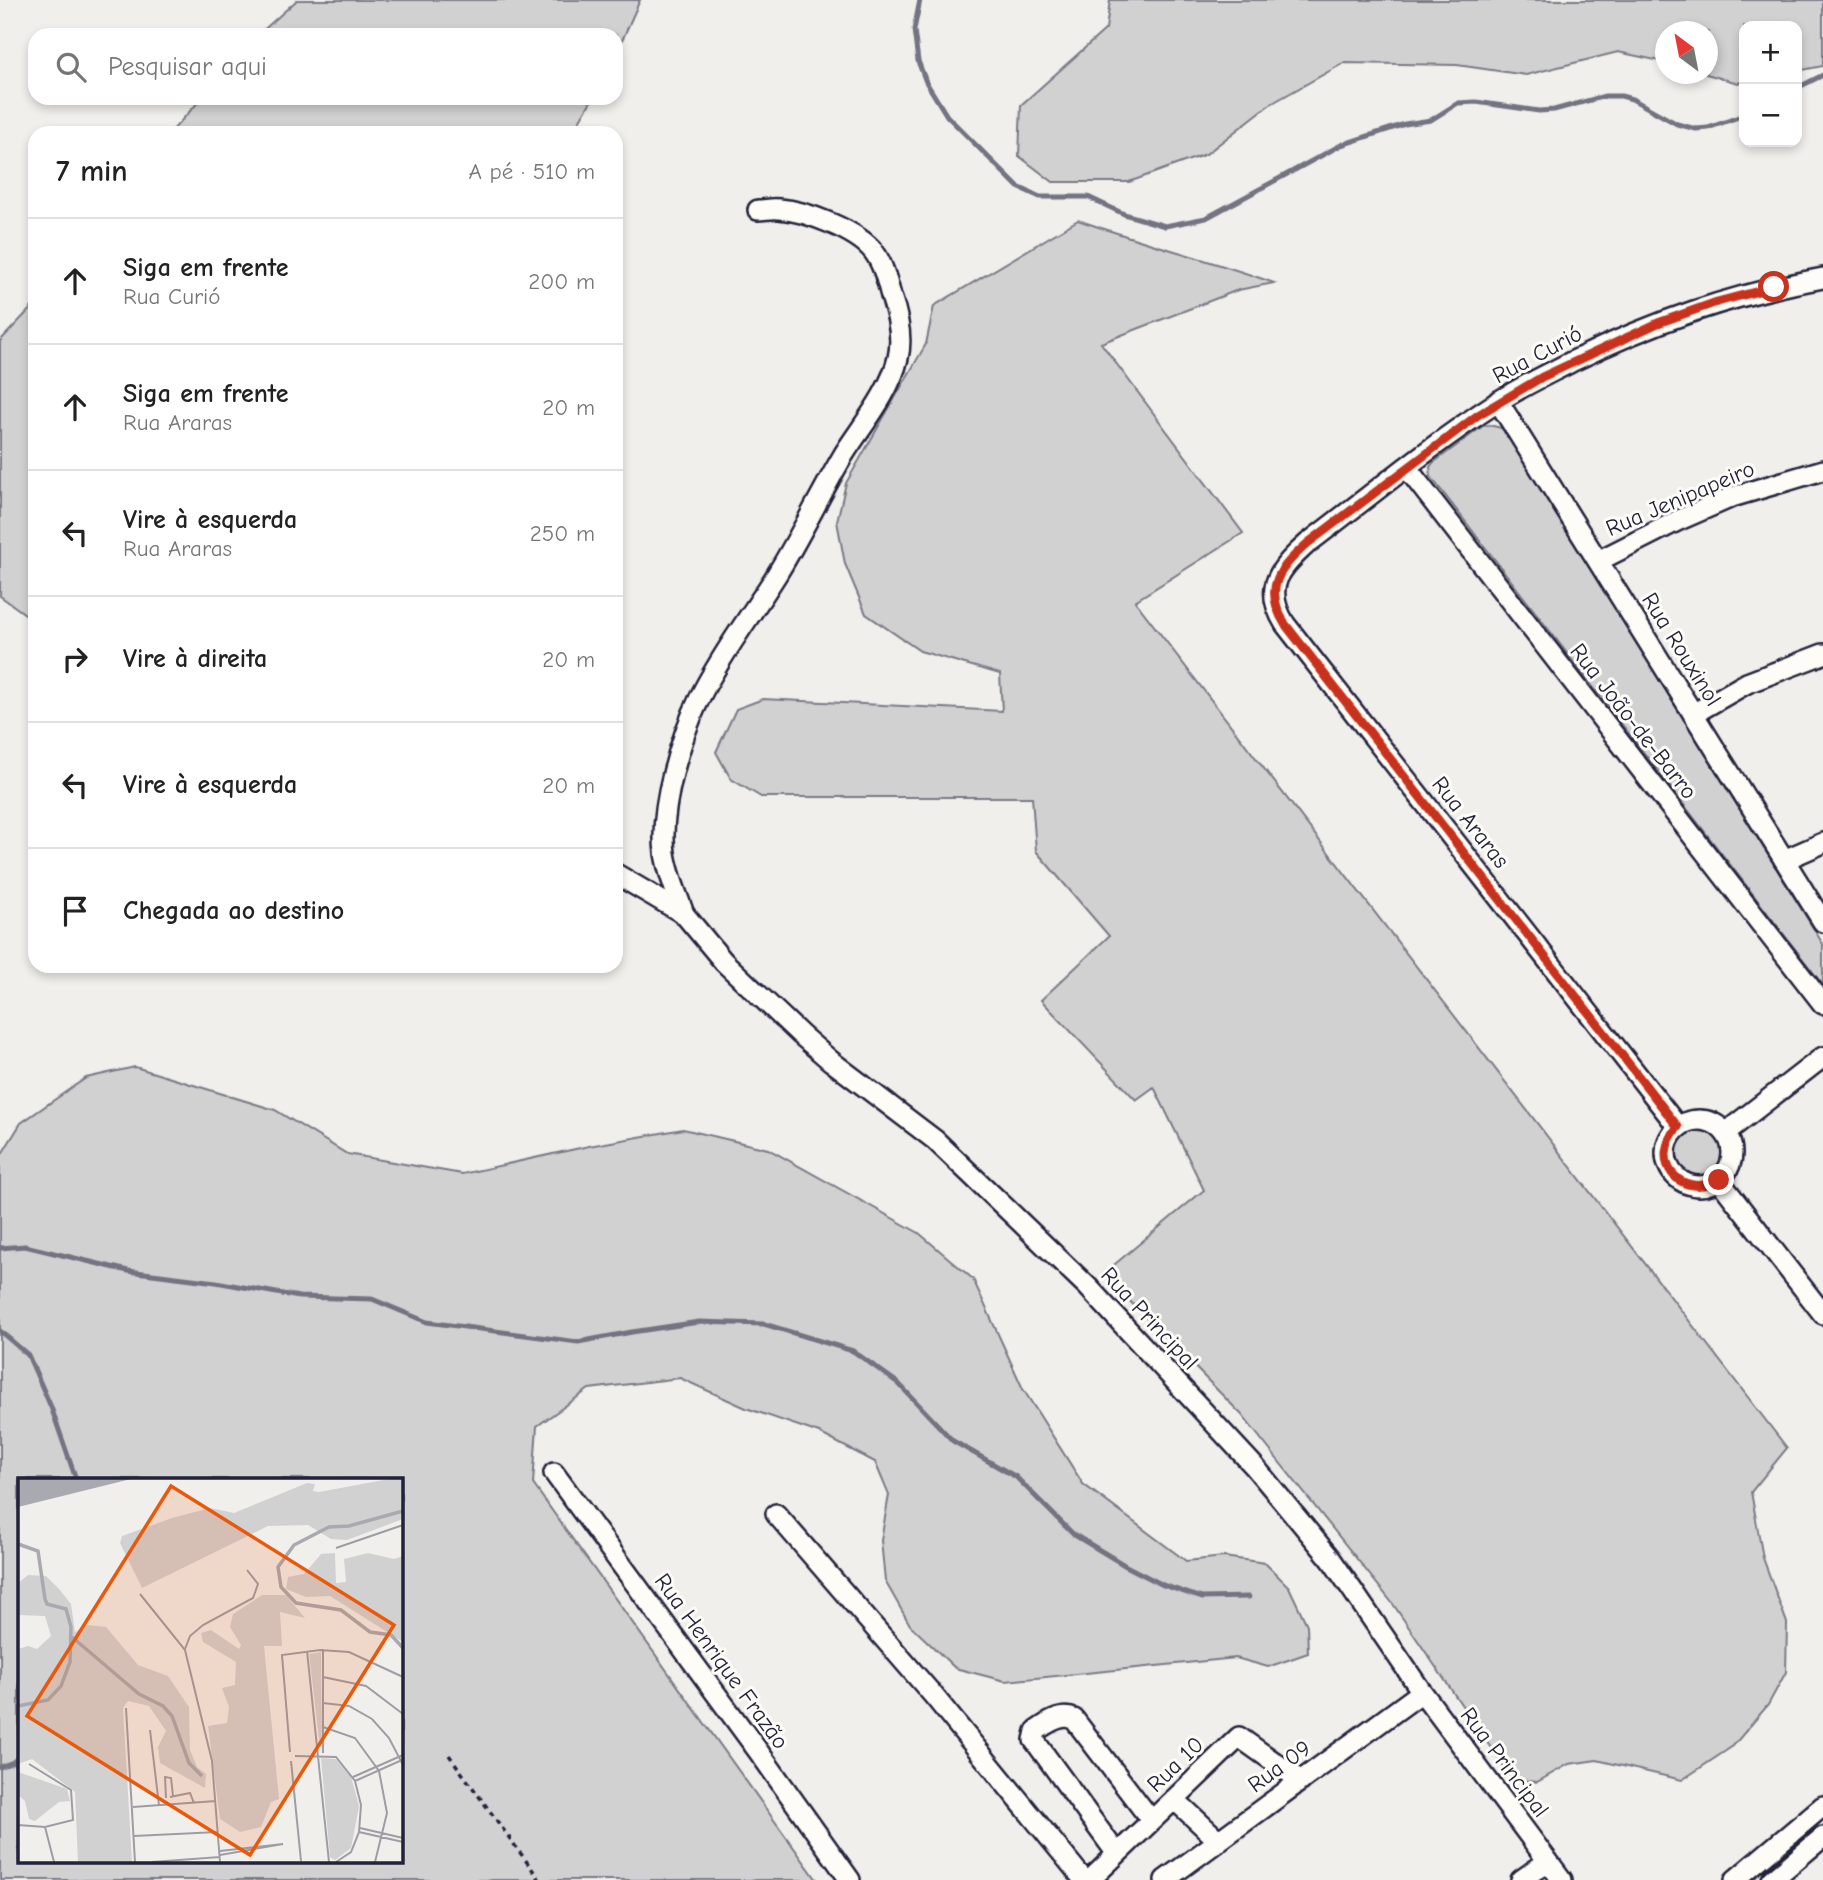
<!DOCTYPE html>
<html lang="pt">
<head>
<meta charset="utf-8">
<style>
  :root { --surface:#fff; --page:#f6f6f6; --text:#222; --muted:#767676; --line:#e0e0e0 }
  body { margin:0; font-family:"Comic Neue",sans-serif; background:var(--page); color:var(--text) }
  .controls { position:absolute; right:21px; top:21px; display:grid; overflow:hidden; border-radius:14px; box-shadow:0 4px 10px #0003 }
  .controls button { width:63px; height:63px; display:grid; place-items:center; padding:0; border:0; border-bottom:2px solid var(--line); background:var(--surface); color:var(--text); font:35px sans-serif }
  .compass { position:absolute; left:1655px; top:21px; width:63px; height:63px; border-radius:50%; background:var(--surface); box-shadow:0 4px 10px #0003; rotate:328deg }
  .stop { position:absolute; width:21px; height:21px; margin:-16px; border:5px solid #c8321e; border-radius:50%; background:#fff }
  .stop.end { background:#c8321e; border-color:#fff; box-shadow:0 2px 7px #0008 }
  .list { margin:0; padding:0; list-style:none }
  h2 { display:flex; justify-content:space-between; align-items:center; height:91px; margin:0; padding:0 28px; font-size:30px }
  h2 small { font-size:23px; font-weight:400; color:var(--muted) }
  .list li { display:grid; grid-template-columns:46px 1fr auto; gap:21px; align-items:center; box-sizing:border-box; height:126px; padding:0 28px; border-top:2px solid var(--line) }
  .list b { display:block; font-size:26px; white-space:nowrap }
  .list p { margin:0; font-size:23px; white-space:nowrap; color:var(--muted) }
  .list em { font-size:23px; font-style:normal; color:var(--muted) }
  .icon { flex:none; width:38px; height:38px; fill:none; stroke:currentColor; stroke-width:2; stroke-linecap:round; stroke-linejoin:round }
  .map { position:relative; flex:none; width:1823px; height:1880px; overflow:hidden }
  .search { position:absolute; background:var(--surface); box-shadow:0 4px 10px #0003; left:28px; top:28px; width:595px; height:77px; display:flex; align-items:center; gap:18px; box-sizing:border-box; padding:0 24px; border-radius:21px; color:var(--muted); font-size:26px }
  .panel { position:absolute; background:var(--surface); box-shadow:0 4px 10px #0003; left:28px; top:126px; width:595px; height:847px; border-radius:21px }
  .map>svg:first-child { display:block }
  .green { fill:#d2d1d1; stroke:#7a7a86; stroke-width:2; fill-rule:evenodd }
  .lines { fill:none; stroke-linecap:round; stroke-linejoin:round }
  .stream { stroke:#737381; stroke-width:5 }
  .minor-casing { stroke:#22223b; stroke-width:24 }
  .path { stroke:#22223b; stroke-width:3.5; stroke-dasharray:5 5; stroke-linecap:butt }
  .minor { stroke:#fdfcf7; stroke-width:19 }
  .route { stroke:#c8321e; stroke-width:9 }
  .labels { text-anchor:middle; stroke-width:6; stroke-linejoin:round; paint-order:stroke }
  .street-label { font-size:23px; fill:#22223b; stroke:#fdfcf7 }
  .inset-river { fill:none; stroke:#a9a9b0; stroke-width:3.5 }
  .inset-road { fill:none; stroke:#9e9da5; stroke-width:2 }
  .view { fill:#e8590c; fill-opacity:0.15; stroke:#e8590c; stroke-width:3.5 }
  .inset-edge { fill:none; stroke:#22223b; stroke-width:3.5 }
</style>
</head>
<body>
<div class="map">
<svg width="1823" height="1880" viewBox="0 0 1823 1880">
  <rect width="100%" height="100%" fill="#f0efec"/>
  <filter id="ink" filterUnits="userSpaceOnUse"><feTurbulence type="fractalNoise" baseFrequency=".0143" numOctaves="2"/><feDisplacementMap in="SourceGraphic" scale="14" xChannelSelector="R" yChannelSelector="G"/><feConvolveMatrix kernelMatrix="1 2 1 2 8 2 1 2 1" color-interpolation-filters="sRGB"/></filter>
  <g filter="url(#ink)">
    <!-- green -->
    <path class="green" d="M297 0H640L616 54V35H258Z
      M1110 0H1823V66L1797 71V26H1744V81L1738 83 1706 74 1708 32H1666L1665 62 1618 52 1526 75 1457 65 1344 63 1269 105 1206 154 1129 182H1053L1019 156 1021 105 1106 29Z
      M202 98H593L572 133H170Z
      M1078 220C1143 243 1210 260 1274 283L1238 290 1101 343 1243 533 1135 601 1787 1448 1751 1492 1763 1558 1787 1623 1786 1672 1768 1705 1733 1746 1682 1780 1597 1760 1569 1764 1537 1782 1512 1779 1393 1604 1241 1414 1103 1274 1204 1190 1154 1087 1136 1100 1041 1000 1109 936 1036 851 1032 797H761L731 779 716 752 736 709 763 699 1002 711 1000 674 920 651 866 614 845 564 837 521 846 483 926 344 934 306Z
      M35 304V621L0 596V341Z
      M1489 425 1501 428 1506 432 1823 944V985L1431 477 1430 467 1433 463 1483 426Z
      M135 1067 275 1110 347 1154 462 1174 589 1146 683 1129 768 1149 919 1233 973 1279 1023 1389 1083 1484 1186 1561 1224 1557 1265 1563 1289 1587 1307 1625 1308 1653 1268 1667 1236 1658 1005 1681 955 1668 910 1625 885 1581 881 1540 889 1495 875 1462 819 1433 746 1408 680 1378 589 1389 537 1426 533 1484 817 1880H0V1157L21 1123 86 1078ZM401 1479V1861H19V1479Z
      M1673 1153a26 26 0 1 1 52 0a26 26 0 1 1-52 0Z"/>
    <g class="lines">
      <!-- stream -->
      <path class="stream" d="M920 0 914 30 918 61 926 82 947 116 1018 187 1040 197H1088L1124 214 1165 226 1206 218 1341 145 1405 124 1431 120 1458 103 1476 102 1539 111 1554 110 1605 96H1621L1632 99 1677 124 1696 129 1708 128 1744 115
        M1797 88 1823 75
        M0 1248 25 1246 128 1271 216 1282 299 1297 372 1299 427 1322 578 1342 632 1332 699 1322 764 1324 853 1351 898 1383 953 1441 1016 1477 1073 1534 1126 1566 1163 1585 1202 1598 1249 1597
        M0 1331 28 1355 51 1407 76 1479
        M0 1767 13 1762 19 1757"/>
      <defs>
        <path id="minor" d="M1498 401 1823 922
          M1407 468 1823 1004
          M1598 561 1677 521 1732 497 1823 470
          M1693 714 1747 683 1823 654
          M1784 860 1823 843
          M616 874 684 914 724 962 801 1035 831 1061 935 1140 1088 1287 1254 1466 1331 1559 1422 1692 1562 1880
          M684 914C677 894 668 874 665 853 659 808 681 736 701 695 722 653 752 614 777 574 801 535 821 493 844 454 863 424 890 393 898 358 903 337 898 316 891 296 887 281 883 264 874 252 857 230 806 211 779 209 772 208 765 210 758 210
          M1666 1153a33 33 0 1 1 66 0a33 33 0 1 1-66 0Z
          M1678 1127 1285 624C1262 587 1280 568 1308 543 1370 496 1431 445 1496 403 1520 387 1546 375 1571 362 1655 321 1731 295 1823 278
          M1725 1133 1823 1057
          M1719 1180 1823 1314
          M554 1473 761 1755 850 1880
          M776 1514 933 1695 1084 1880
          M1174 1799 1219 1841
          M1117 1854 1034 1740 1036 1731C1047 1723 1062 1713 1074 1719L1151 1820
          M1090 1880 1239 1737 1301 1781
          M1165 1880 1422 1692
          M1521 1880 1548 1861
          M1735 1880 1823 1806
          M1772 1880 1823 1837"/>
      </defs>
      <!-- minor casing -->
      <use href="#minor" class="minor-casing"/>
      <!-- path -->
      <path class="path" d="M449 1755 540 1880"/>
      <!-- minor -->
      <use href="#minor" class="minor"/>
    </g>
  </g>
  <g class="lines" filter="url(#ink)">
    <!-- route -->
    <path class="route" d="M1719 1180C1679 1200 1648 1160 1678 1127L1285 624C1262 587 1280 568 1308 543L1478 415 1542 377 1658 323 1717 302 1774 287"/>
  </g>
  <g class="labels">
    <!-- street labels -->
    <g class="street-label">
      <text transform="translate(1537 354) rotate(-28)" y="8">Rua Curió</text>
      <text transform="translate(1680 498) rotate(-23)" y="8">Rua Jenipapeiro</text>
      <text transform="translate(1682 649) rotate(58)" y="8">Rua Rouxinol</text>
      <text transform="translate(1634 721) rotate(52)" y="8">Rua João-de-Barro</text>
      <text transform="translate(1471 822) rotate(52)" y="8">Rua Araras</text>
      <text transform="translate(1150 1318) rotate(47)" y="8">Rua Principal</text>
      <text transform="translate(722 1661) rotate(54)" y="8">Rua Henrique Frazão</text>
      <text transform="translate(1505 1762) rotate(53)" y="8">Rua Principal</text>
      <text transform="translate(1175 1764) rotate(-44)" y="8">Rua 10</text>
      <text transform="translate(1279 1766) rotate(-36)" y="8">Rua 09</text>
    </g>
  </g>
  <!-- overview -->
  <g transform="translate(18 1478)">
    <rect width="385" height="385" fill="#f0efec"/>
    <path d="M371 1H385V41L329 62 313 61 290 47 250 48 124 110 102 65 104 58 154 40 192 30 216 35 289 5 297 6 295 13 301 14ZM317 75 318 105 328 104 326 81 350 75 376 81 385 78V164L312 118 288 119 268 111 270 99 286 96 303 76ZM10 97 28 98 41 111 53 126 57 154 70 147 88 149 120 187 150 198 171 229 172 272 179 289 188 296 187 310 142 285 140 269 148 253 131 228 110 223 105 230 114 384H60L57 314 14 281 0 286V171L10 168 19 171 33 158 27 138 0 137V105ZM244 117H268L287 140 262 134 264 168H246L261 321 253 324 243 349 222 354 202 341 190 248 209 245 211 229 204 210 217 207 218 184 185 164 183 155 193 152 221 171 223 167 212 149 215 136ZM303 174 304 268 302 269 291 176ZM303 280 318 281 333 299 341 328 333 370 317 382 312 379ZM0 294 49 311 52 323 41 324 17 343 11 341 7 323 0 317Z" fill="#d2d1d1"/>
    <path d="M0 1H113L0 29Z" fill="#a9a9b0"/>
    <path class="inset-river" d="M385 33 331 48 311 49 276 67 260 89 263 109 278 125 323 132 352 154 373 157 385 170M0 66 20 73 27 121 29 126 48 131 53 149 52 184 43 208 30 222 0 228M54 159 121 216 145 228 154 238 171 285 184 298"/>
    <path class="inset-road" d="M318 70 385 47M122 116 167 172 194 283 202 384M167 171 172 158 185 147 235 120 240 106 229 92M289 173 311 384M305 199 348 208 385 236M305 225 331 228 354 241 371 260 385 287M108 230 117 384M305 249 337 260 361 293 369 335 357 384M132 252 141 327M272 274 264 177 302 172 331 174 385 199M305 275V171M277 278 318 279 337 303 343 327 341 354 333 374 318 384M273 283 283 383M335 299 385 277M337 303 384 282M152 319 172 315 176 325M148 320 147 299 153 300 155 318M115 329 198 323M0 347 27 349 55 342 53 312 11 286M27 349 36 384M342 350 385 360M341 354 385 364M116 358 200 354M202 373 265 366 202 377M134 384 202 379"/>
    <path class="view" d="M153 8 376 147 232 377 9 238Z"/>
    <rect width="385" height="385" class="inset-edge"/>
  </g>
</svg>
<div class="controls">
<button>+</button>
<button>−</button>
</div>
<svg class="compass" viewBox="-18 -18 36 36"><path d="M0-13l5 13h-10z" fill="#e53935"/><path d="M0 13l5-13h-10z" fill="#767676"/></svg>
<div class="stop" style="left:1774px;top:287px"></div>
<div class="stop end" style="left:1719px;top:1180px"></div>
<div class="search"><svg class="icon" aria-label="search" viewBox="0 0 24 24"><circle cx="10" cy="10" r="6"/><path d="M15 15l6 6"/></svg>Pesquisar aqui</div>
<section class="panel">
<h2>7 min<small>A pé · 510 m</small></h2>
<ul class="list">
<li><svg class="icon" aria-label="ahead" viewBox="0 0 24 24"><path d="M12 20V5M6 11l6-6 6 6"/></svg><div><b>Siga em frente</b><p>Rua Curió</p></div><em>200 m</em></li>
<li><svg class="icon" aria-label="ahead" viewBox="0 0 24 24"><path d="M12 20V5M6 11l6-6 6 6"/></svg><div><b>Siga em frente</b><p>Rua Araras</p></div><em>20 m</em></li>
<li><svg class="icon" aria-label="left" viewBox="0 0 24 24"><path d="M17 20v-9H6M10 6l-5 5 5 5"/></svg><div><b>Vire à esquerda</b><p>Rua Araras</p></div><em>250 m</em></li>
<li><svg class="icon" aria-label="right" viewBox="0 0 24 24"><path d="M7 20v-9h11M14 6l5 5-5 5"/></svg><div><b>Vire à direita</b></div><em>20 m</em></li>
<li><svg class="icon" aria-label="left" viewBox="0 0 24 24"><path d="M17 20v-9H6M10 6l-5 5 5 5"/></svg><div><b>Vire à esquerda</b></div><em>20 m</em></li>
<li><svg class="icon" aria-label="arrive" viewBox="0 0 24 24"><path d="M6 21V4h12l-3 4 3 4H6"/></svg><div><b>Chegada ao destino</b></div></li>
</ul>
</section>
</div>
</body>
</html>
